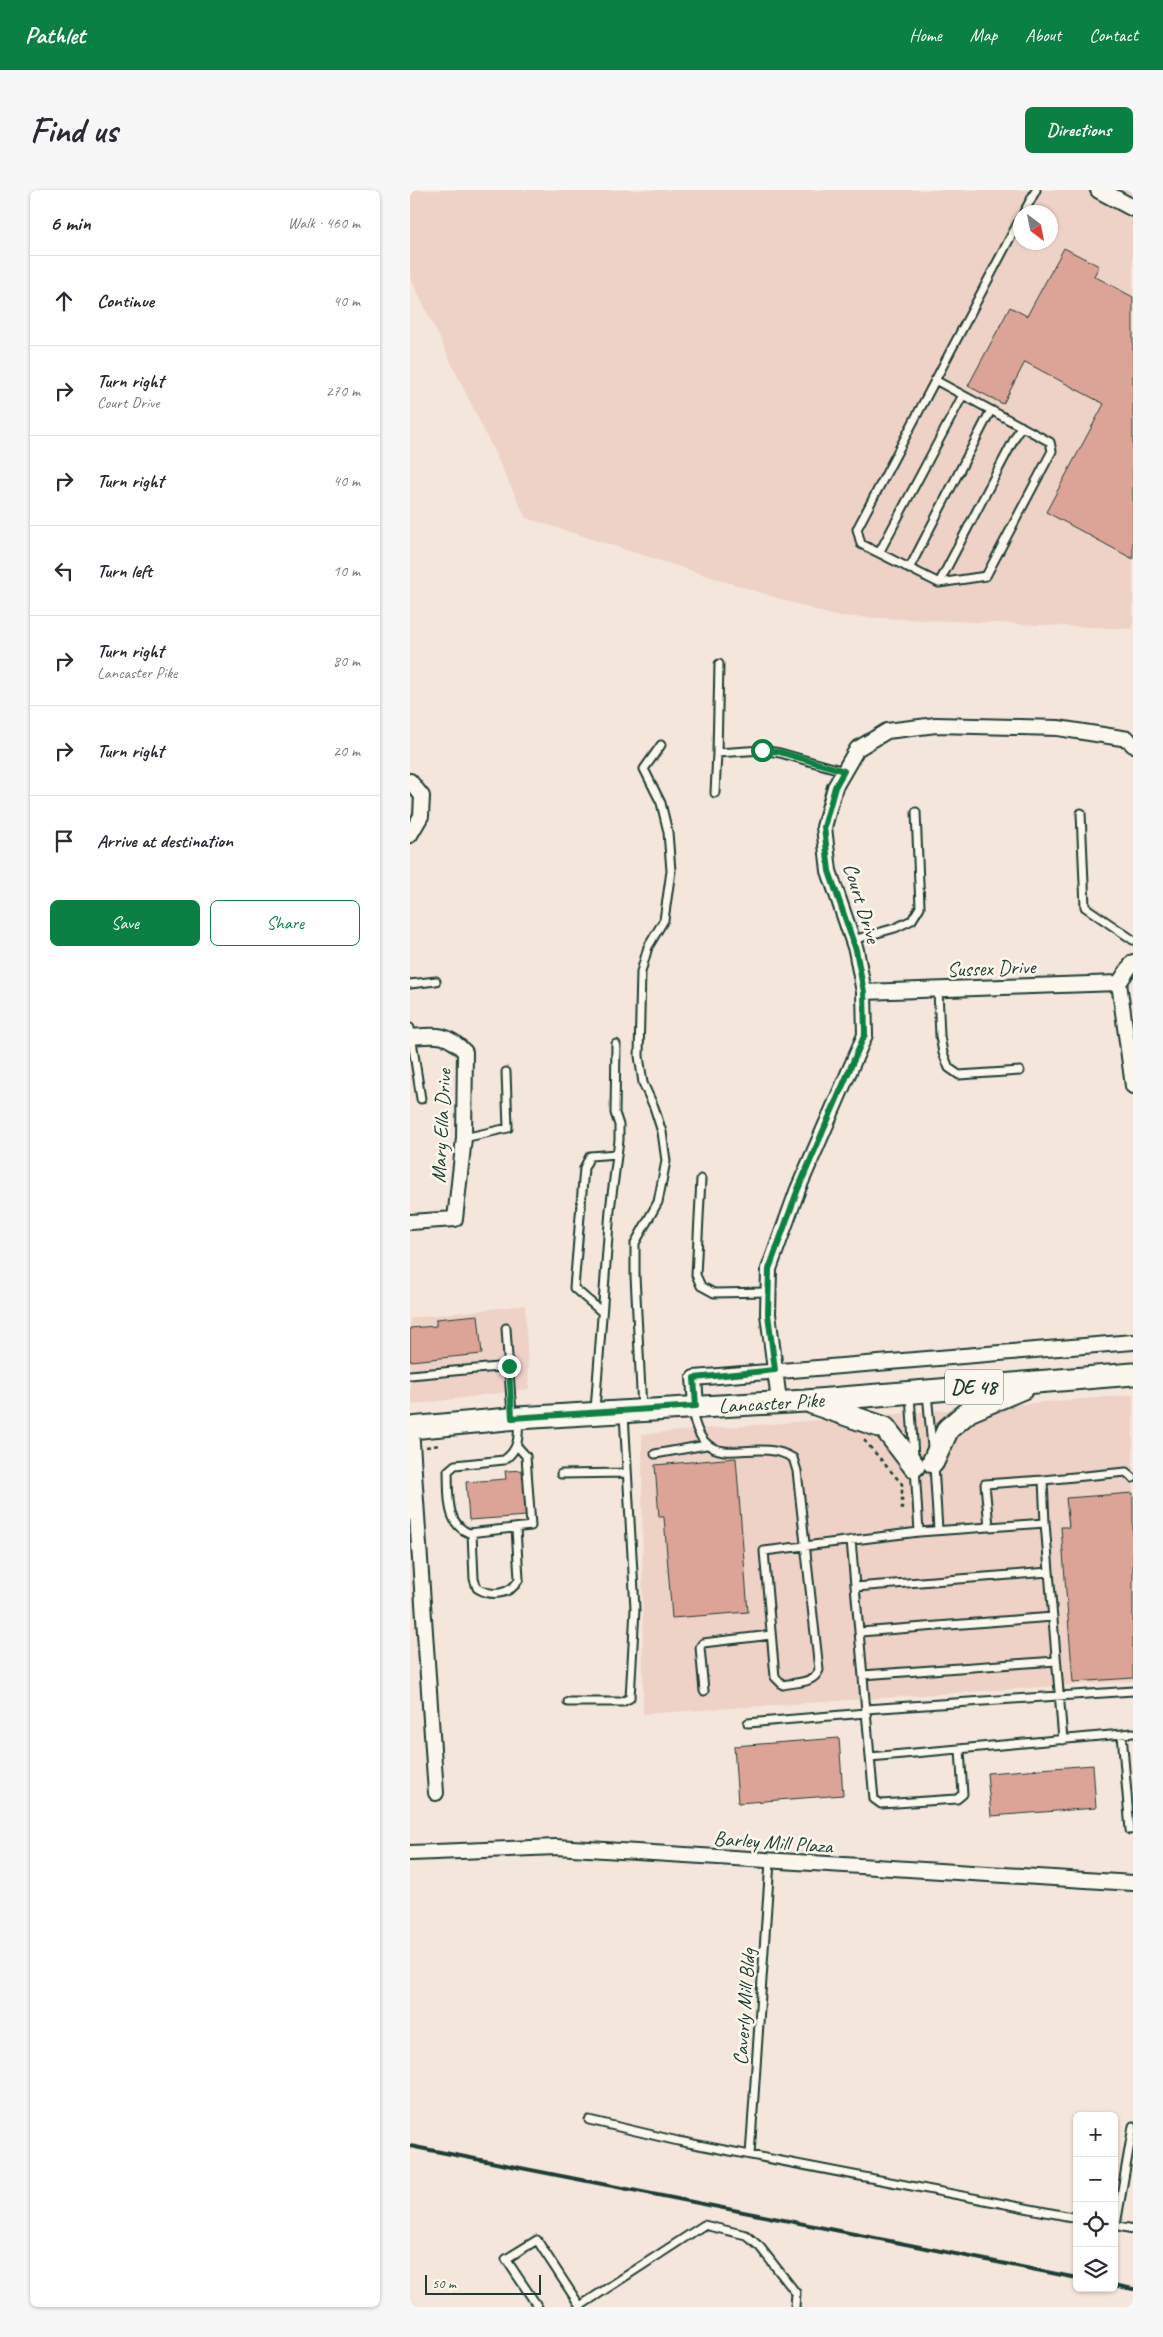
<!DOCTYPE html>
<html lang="en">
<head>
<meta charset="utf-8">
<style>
  :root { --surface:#fff; --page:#f7f7f7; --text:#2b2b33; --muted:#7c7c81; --line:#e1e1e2; --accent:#0b8043 }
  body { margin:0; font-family:Caveat,sans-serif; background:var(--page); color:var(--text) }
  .controls { position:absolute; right:15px; bottom:15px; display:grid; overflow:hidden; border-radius:8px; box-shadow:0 1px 4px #0004 }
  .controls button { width:45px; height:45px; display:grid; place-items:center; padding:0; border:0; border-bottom:1px solid var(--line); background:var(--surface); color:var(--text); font:25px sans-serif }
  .compass { position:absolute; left:603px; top:15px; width:45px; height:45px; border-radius:50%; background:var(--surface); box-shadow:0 1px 4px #0004; rotate:148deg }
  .scale { position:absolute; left:15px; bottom:12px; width:116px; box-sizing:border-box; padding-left:5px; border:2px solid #1f3d34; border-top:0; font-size:14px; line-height:18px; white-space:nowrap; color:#1f3d34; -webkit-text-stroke:4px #fbf7ec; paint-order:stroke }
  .stop { position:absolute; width:15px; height:15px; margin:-11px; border:4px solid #0b8043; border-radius:50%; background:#fff }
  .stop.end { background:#0b8043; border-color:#fff; box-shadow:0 1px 5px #0008 }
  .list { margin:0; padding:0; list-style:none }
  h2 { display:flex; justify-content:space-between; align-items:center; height:65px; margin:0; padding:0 20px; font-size:21px }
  h2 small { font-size:16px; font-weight:400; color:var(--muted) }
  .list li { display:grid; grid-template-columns:32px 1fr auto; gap:15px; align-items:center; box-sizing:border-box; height:90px; padding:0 20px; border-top:1px solid var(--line) }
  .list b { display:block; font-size:19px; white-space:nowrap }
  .list p { margin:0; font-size:16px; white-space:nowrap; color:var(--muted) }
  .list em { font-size:16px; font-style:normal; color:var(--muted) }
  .actions { display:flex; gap:10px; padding:15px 20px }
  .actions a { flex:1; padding:11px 0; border:1px solid var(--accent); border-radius:8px; text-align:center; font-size:18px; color:var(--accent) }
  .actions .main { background:var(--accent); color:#fff }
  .icon { flex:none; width:28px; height:28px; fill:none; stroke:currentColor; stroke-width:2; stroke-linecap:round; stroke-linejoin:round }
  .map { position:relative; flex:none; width:723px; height:2117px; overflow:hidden; border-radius:8px }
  header { display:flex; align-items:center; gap:30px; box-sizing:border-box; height:70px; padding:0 25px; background:var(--accent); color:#fff }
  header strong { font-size:24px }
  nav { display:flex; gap:28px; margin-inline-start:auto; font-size:18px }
  .intro { display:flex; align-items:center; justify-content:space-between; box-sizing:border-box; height:120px; padding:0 30px }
  h1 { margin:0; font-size:35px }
  .button { padding:12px 22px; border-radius:8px; background:var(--accent); color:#fff; font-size:18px; font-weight:700 }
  main { display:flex; gap:30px; padding:0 30px }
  aside { flex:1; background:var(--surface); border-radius:8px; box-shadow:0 1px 4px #0004 }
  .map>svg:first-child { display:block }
  .built { fill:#eed2c6; fill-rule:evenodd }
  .building { fill:#dca496; stroke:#1f3d34 }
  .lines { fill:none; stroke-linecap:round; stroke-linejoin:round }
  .service-casing { stroke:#1f3d34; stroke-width:11 }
  .minor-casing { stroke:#1f3d34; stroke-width:18 }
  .tertiary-casing { stroke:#1f3d34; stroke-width:20 }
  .primary-casing { stroke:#1f3d34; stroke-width:25 }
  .path { stroke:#1f3d34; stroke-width:2.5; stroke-dasharray:4 4; stroke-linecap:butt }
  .service { stroke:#fbf7ec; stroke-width:7 }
  .minor { stroke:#fbf7ec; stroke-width:14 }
  .tertiary { stroke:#fbf7ec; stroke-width:16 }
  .primary { stroke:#fbf7ec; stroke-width:21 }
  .rail { stroke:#1f3d34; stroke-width:4 }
  .route { stroke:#0b8043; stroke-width:6 }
  .labels { text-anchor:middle; stroke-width:5; stroke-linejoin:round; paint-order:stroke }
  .shield { fill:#fbf7ec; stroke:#61756b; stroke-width:1 }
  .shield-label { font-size:20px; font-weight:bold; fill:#1f3d34 }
  .street-label { font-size:21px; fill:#1f3d34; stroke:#fbf7ec }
</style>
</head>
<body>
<header>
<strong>Pathlet</strong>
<nav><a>Home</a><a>Map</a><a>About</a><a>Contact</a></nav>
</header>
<div class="intro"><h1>Find us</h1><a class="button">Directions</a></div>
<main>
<aside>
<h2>6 min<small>Walk · 460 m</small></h2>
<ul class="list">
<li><svg class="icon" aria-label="ahead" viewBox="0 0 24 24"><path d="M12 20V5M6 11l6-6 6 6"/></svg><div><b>Continue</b></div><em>40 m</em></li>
<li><svg class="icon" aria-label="right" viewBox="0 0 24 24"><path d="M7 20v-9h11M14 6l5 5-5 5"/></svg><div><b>Turn right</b><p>Court Drive</p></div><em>270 m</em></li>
<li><svg class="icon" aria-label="right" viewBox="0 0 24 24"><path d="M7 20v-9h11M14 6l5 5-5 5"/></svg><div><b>Turn right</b></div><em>40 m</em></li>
<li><svg class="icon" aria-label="left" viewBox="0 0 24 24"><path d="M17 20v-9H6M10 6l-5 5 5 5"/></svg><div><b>Turn left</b></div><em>10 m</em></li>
<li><svg class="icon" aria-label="right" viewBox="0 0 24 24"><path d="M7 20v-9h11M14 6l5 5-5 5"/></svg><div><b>Turn right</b><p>Lancaster Pike</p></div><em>80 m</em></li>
<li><svg class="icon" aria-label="right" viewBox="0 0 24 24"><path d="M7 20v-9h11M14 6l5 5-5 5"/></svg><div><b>Turn right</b></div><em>20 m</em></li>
<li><svg class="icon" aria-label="arrive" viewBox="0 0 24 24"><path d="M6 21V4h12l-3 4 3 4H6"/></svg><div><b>Arrive at destination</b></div></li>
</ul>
<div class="actions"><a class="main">Save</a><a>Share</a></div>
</aside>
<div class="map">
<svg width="723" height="2117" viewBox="0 0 723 2117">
  <rect width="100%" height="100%" fill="#f5e6db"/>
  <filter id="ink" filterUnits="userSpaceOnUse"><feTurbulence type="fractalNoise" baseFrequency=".02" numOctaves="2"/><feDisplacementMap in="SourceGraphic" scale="10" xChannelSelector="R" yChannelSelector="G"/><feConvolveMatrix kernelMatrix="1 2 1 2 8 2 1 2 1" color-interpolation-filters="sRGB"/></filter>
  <g filter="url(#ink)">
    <!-- built -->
    <path class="built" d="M0 0H723V439L424 426 116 328 0 87ZM610 22H640V52H610Z
      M115 1115 119 1199 0 1215V1128Z
      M723 1205V1491L233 1524 232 1244Z"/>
    <!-- building -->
    <path class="building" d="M654 58 689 76 684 86 723 107V369L636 322 694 214 615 172 593 214 558 196 600 117 617 126Z
      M68 1125 72 1164 0 1171V1138L26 1136V1129Z
      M326 1268 338 1422 262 1428 254 1327H249L245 1275Z
      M114 1280 117 1326 59 1330 56 1292 96 1289 95 1281Z
      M723 1303V1488L663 1492 651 1337H659L656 1308Z
      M429 1548 433 1605 328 1613 324 1556Z
      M683 1575 686 1618 581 1626 577 1583Z"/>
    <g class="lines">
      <defs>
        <path id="service" d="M614 22 626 0
          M525 190 640 252 642 261 576 386 529 393 451 354 447 339 610 29
          M469 363 553 205
          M499 379 581 220
          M529 393 611 236
          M309 474 307 563 352 560 370 563 434 581
          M305 603 307 563
          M671 623 675 717 723 750
          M443 750 485 738 502 730 510 717 506 622
          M0 794 26 791
          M528 800 530 846 533 863 539 878 549 885 610 881
          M0 838 11 909
          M54 948 98 938 96 882
          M291 989 286 1085 291 1096 304 1103 358 1102
          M192 1122 164 1098 174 978 180 966 207 964
          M96 1138 102 1225
          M0 1185 99 1176
          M517 1203 522 1257
          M500 1205 504 1267
          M232 1219 225 1086V1053L248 1012 256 971 252 942 244 917 233 893 229 866 231 782 238 757 254 730 261 681 258 642 251 613 234 579 251 555
          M185 1220 200 1020 209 950V935L205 923 206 854
          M282 1220C294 1291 341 1243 383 1268L387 1281 409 1480C403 1494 386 1492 373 1495L365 1487 354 1361 509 1342 635 1333 633 1290 716 1282 723 1288
          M107 1256 116 1266 121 1336 59 1343C35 1334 39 1303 38 1281L45 1275 94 1270C109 1260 109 1246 108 1230
          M245 1264 296 1255
          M524 1275 528 1340
          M505 1278 509 1342
          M151 1284 217 1283
          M635 1333 653 1550
          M579 1336 575 1294 633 1290
          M62 1343 64 1389 67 1398C81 1407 101 1405 109 1389L106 1338
          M441 1350 460 1567 723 1543
          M445 1397 639 1382
          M450 1442 643 1427
          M453 1485 646 1471
          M294 1501 290 1457 293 1453 361 1445
          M158 1512H212L220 1508 225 1419 214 1224
          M456 1519 723 1501
          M338 1533 456 1523
          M712 1544 720 1640
          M460 1567 464 1609 471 1614 547 1609 553 1604 550 1560
          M179 1930 268 1951 667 2028
          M340 1965 360 1672
          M704 2035 723 2039
          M706 2035 723 1936
          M128 2117 96 2069 127 2050 170 2116
          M171 2117 170 2116 294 2035 336 2045 350 2057 386 2103 385 2117"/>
        <path id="minor" d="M0 591 12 606 11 626 0 645
          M723 772 709 793 723 896
          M454 802 709 793
          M0 847C26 845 36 842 55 862L54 948 45 1029 0 1032
          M369 1211 358 1124 359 1079 388 999 455 845 454 802 446 760 419 681 414 637 425 597 447 559 477 541 526 535 648 538 718 549 723 555
          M286 1216 284 1188 723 1152
          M1 1238 26 1603
          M0 1663 146 1657 723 1693"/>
        <path id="tertiary" d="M689 0 723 18"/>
        <g id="primary">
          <path d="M402 1213 475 1238 504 1276"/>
          <path id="s1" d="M0 1238 108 1228 395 1211 723 1184"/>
          <path d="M523 1272 538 1239 559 1221 613 1198"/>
        </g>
      </defs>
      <!-- service casing -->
      <use href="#service" class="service-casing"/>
      <!-- minor casing -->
      <use href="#minor" class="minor-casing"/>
      <!-- tertiary casing -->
      <use href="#tertiary" class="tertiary-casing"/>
      <!-- primary casing -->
      <use href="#primary" class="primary-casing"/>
      <!-- path -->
      <path class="path" d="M454 1250 492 1294V1322
        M16 1257 30 1255"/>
      <!-- service -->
      <use href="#service" class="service"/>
      <!-- minor -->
      <use href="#minor" class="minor"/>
      <!-- tertiary -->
      <use href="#tertiary" class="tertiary"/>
      <!-- primary -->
      <use href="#primary" class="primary"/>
      <!-- rail -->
      <path class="rail" d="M0 1956 667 2088
        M704 2095 723 2099"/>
    </g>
  </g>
  <g class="lines" filter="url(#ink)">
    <!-- route -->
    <path class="route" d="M99 1176 102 1228 286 1216 284 1188 365 1180 358 1124 359 1079 388 999 455 844 454 802 446 760 419 681 414 637 425 597 434 581 370 562 352 560"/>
  </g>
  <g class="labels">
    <!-- shield labels -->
    <rect class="shield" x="535" y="1179.5" width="58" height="35" rx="4"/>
    <g class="shield-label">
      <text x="564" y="1204">DE 48</text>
    </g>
    <!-- street labels -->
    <g class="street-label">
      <text transform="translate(452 713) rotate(73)" y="7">Court Drive</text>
      <text transform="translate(581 778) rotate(-2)" y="7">Sussex Drive</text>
      <text transform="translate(31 936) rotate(-87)" y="7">Mary Ella Drive</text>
      <text dy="7" stroke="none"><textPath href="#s1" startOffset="362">Lancaster Pike</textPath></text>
      <text transform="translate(363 1652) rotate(4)" y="7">Barley Mill Plaza</text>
      <text transform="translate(334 1817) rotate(-86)" y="7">Caverly Mill Bldg</text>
    </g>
  </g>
</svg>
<div class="controls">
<button>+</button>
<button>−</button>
<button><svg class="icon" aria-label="locate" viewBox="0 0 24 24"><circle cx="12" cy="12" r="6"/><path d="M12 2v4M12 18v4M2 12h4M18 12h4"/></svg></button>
<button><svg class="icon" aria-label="layers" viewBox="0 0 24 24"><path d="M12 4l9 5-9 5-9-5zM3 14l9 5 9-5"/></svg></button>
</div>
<svg class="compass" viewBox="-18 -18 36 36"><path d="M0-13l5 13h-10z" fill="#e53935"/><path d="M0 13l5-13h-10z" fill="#7c7c81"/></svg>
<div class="scale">50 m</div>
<div class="stop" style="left:352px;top:560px"></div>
<div class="stop end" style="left:99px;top:1176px"></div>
</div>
</main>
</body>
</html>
